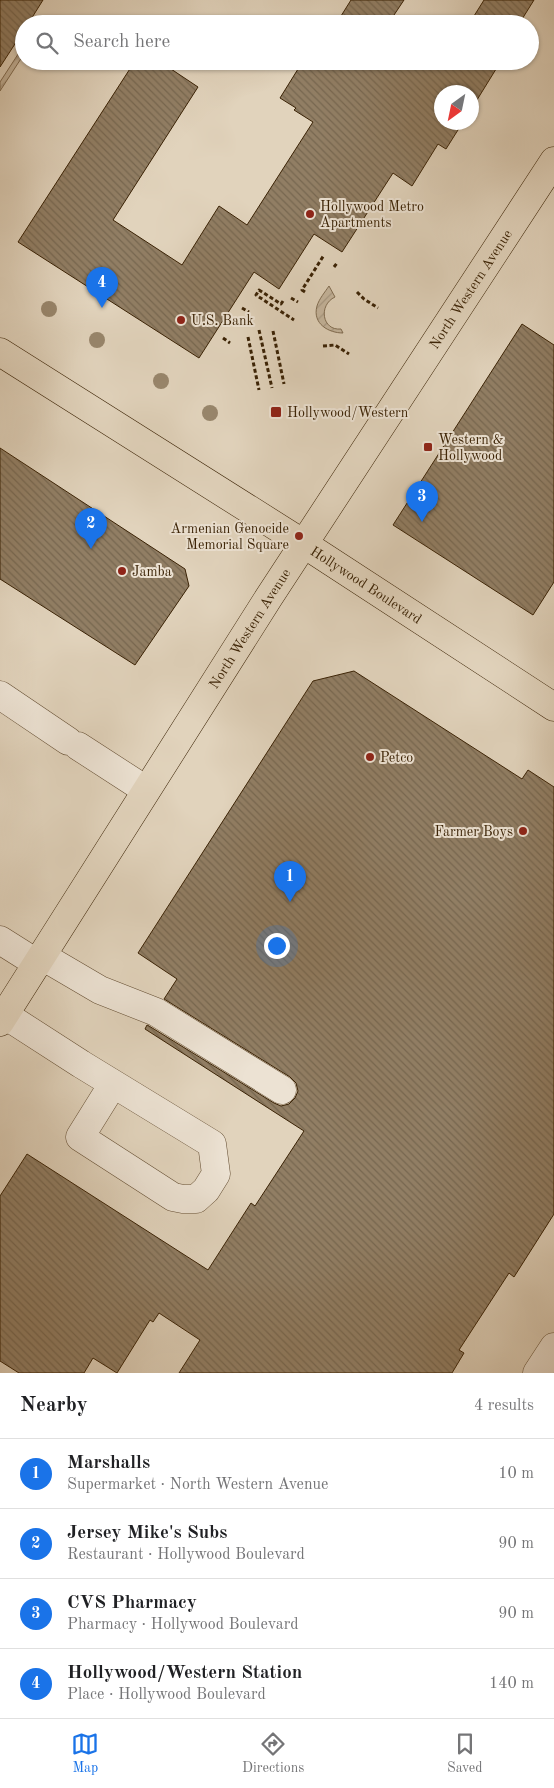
<!DOCTYPE html>
<html lang="en">
<head>
<meta charset="utf-8">
<style>
  :root { --surface:#fff; --page:#f2f2f2; --text:#202124; --muted:#757577; --line:#e0e0e0; --accent:#1a73e8 }
  body { margin:0; font-family:"Old Standard TT",serif; background:var(--page); color:var(--text) }
  .compass { position:absolute; left:434px; top:85px; width:45px; height:45px; border-radius:50%; background:var(--surface); box-shadow:0 1px 4px #0004; rotate:213deg }
  .you { position:absolute; left:276px; top:945px; width:18px; height:18px; margin:-12px; border:4px solid #fff; border-radius:50%; background:#1a73e8; box-shadow:0 0 0 8px #1a73e833 }
  .badge { display:grid; place-items:center; width:32px; height:32px; border-radius:50%; background:var(--accent); color:#fff; font-size:16px; font-weight:700 }
  .pin { position:absolute; translate:-50% -41px; filter:drop-shadow(0 1px 2px #0008) }
  .pin::after { content:''; position:absolute; top:26px; width:18px; height:15px; background:inherit; clip-path:polygon(0 0,100% 0,50% 100%) }
  .list { margin:0; padding:0; list-style:none }
  h2 { display:flex; justify-content:space-between; align-items:center; height:65px; margin:0; padding:0 20px; font-size:21px }
  h2 small { font-size:16px; font-weight:400; color:var(--muted) }
  .list li { display:grid; grid-template-columns:32px 1fr auto; gap:15px; align-items:center; box-sizing:border-box; height:70px; padding:0 20px; border-top:1px solid var(--line) }
  .list b { display:block; font-size:19px; white-space:nowrap }
  .list p { margin:0; font-size:16px; white-space:nowrap; color:var(--muted) }
  .list em { font-size:16px; font-style:normal; color:var(--muted) }
  .icon { flex:none; width:28px; height:28px; fill:none; stroke:currentColor; stroke-width:2; stroke-linecap:round; stroke-linejoin:round }
  .map { position:relative; flex:none; width:554px; height:1373px; overflow:hidden }
  .search { position:absolute; background:var(--surface); box-shadow:0 1px 4px #0004; left:15px; right:15px; top:15px; height:55px; display:flex; align-items:center; gap:12px; box-sizing:border-box; padding:0 18px; border-radius:28px; color:var(--muted); font-size:19px }
  .sheet { height:345px; background:var(--surface) }
  nav { display:flex; justify-content:space-around; align-items:center; box-sizing:border-box; height:70px; border-top:1px solid var(--line); background:var(--surface); font-size:14px; color:var(--muted) }
  nav a { display:grid; justify-items:center; gap:2px }
  nav .on { color:var(--accent) }
  .map>svg:first-child { display:block }
  .garden { fill:url(#garden-furrows); stroke:#806c51 }
  .building { fill:url(#building-back-hatch); stroke:#3a2205 }
  .lines { fill:none; stroke-linecap:round; stroke-linejoin:round }
  .minor-casing { stroke:#644e33; stroke-width:29 }
  .major-casing { stroke:#3a2205; stroke-width:29 }
  .path { stroke:#3a2205; stroke-width:3; stroke-dasharray:4 2.5; stroke-linecap:butt }
  .minor { stroke:#ece2d3; stroke-width:28 }
  .major { stroke:#e1d3bc; stroke-width:28 }
  .tree { fill:#98866c }
  .poi-dot { fill:#8f2418; stroke:#ece2d3; stroke-width:2 }
  .labels { text-anchor:middle; stroke-width:4; stroke-linejoin:round; paint-order:stroke }
  .poi-label { font-size:14px; fill:#3a2205; stroke:#ece2d3; text-anchor:start }
  .street-label { font-size:14px; fill:#3a2205; stroke:#ece2d3 }
</style>
</head>
<body>
<div class="map">
<svg width="554" height="1373" viewBox="0 0 554 1373">
  <defs>
    <pattern id="garden-furrows" width="10" height="10" patternUnits="userSpaceOnUse" patternTransform="scale(1.25)"><rect width="10" height="10" fill="#c5b59d"/><path d="M-1 1l2-2M0 10L10 0M9 11l2-2" fill="none" stroke="#aa9b86"/></pattern>
    <pattern id="building-back-hatch" width="6" height="6" patternUnits="userSpaceOnUse" patternTransform="scale(1.25)"><rect width="6" height="6" fill="#917e64"/><path d="M-1 5l2 2M0 0l6 6M5-1l2 2" fill="none" stroke="#776750"/></pattern>
  </defs>
  <rect width="100%" height="100%" fill="#e1d3bc"/>
  <filter id="stains"><feTurbulence type="fractalNoise" baseFrequency=".004" numOctaves="4"/><feColorMatrix values="0 0 0 0 .2 0 0 0 0 .09 0 0 0 0 .02 0 0 0 .5 -.17"/></filter>
  <radialGradient id="worn" r=".72"><stop offset=".6" stop-color="#630" stop-opacity="0"/><stop offset="1" stop-color="#630" stop-opacity=".3"/></radialGradient>
  <!-- garden -->
  <path class="garden" d="M24 45V54L0 91V82Z
    M329 286 335 297C318 305 322 331 341 329L343 333C329 333 312 324 317 306 319 299 325 292 329 286Z"/>
  <!-- building -->
  <path class="building" d="M0 0H43L28 24H24V30L0 67Z
    M351 0H404L388 24H336Z
    M484 0H534L519 24H469Z
    M135 61H159L198 87 113 220 182 265 219 206 247 225 313 122 294 110 296 108 280 98 303 61H501L472 108V92H442V122H463L446 149 438 144 412 186 393 173 342 252 314 234 279 289 254 272 199 358 18 242Z
    M522 324 554 345V582L533 615 393 525Z
    M0 448 185 569 189 586 135 665 0 579Z
    M354 671 522 779 528 770 554 787V1214L514 1277 509 1273 459 1350 464 1353 452 1373H179L200 1340 159 1313 153 1322 150 1320 117 1373 93 1358 84 1373H19L0 1361V1196L27 1154 208 1270 251 1203 255 1206 304 1131 145 1029 147 1025 149 1026 274 1103 281 1106 289 1104 295 1098 298 1091 296 1083 290 1077 164 999 177 979 138 953 313 681Z"/>
  <g class="lines">
    <defs>
      <path id="minor" d="M0 695 68 741
        M78 746 146 790
        M0 940 38 964
        M42 956 100 990 156 1012 282 1090
        M5 1015 81 1064 212 1144 216 1174 206 1190 196 1199H183L173 1197 80 1137 113 1084
        M537 1373 554 1347"/>
      <g id="major">
        <path id="s1" d="M0 352 304 544 554 707"/>
        <path id="s2" d="M0 1022 269 597 554 161"/>
      </g>
    </defs>
    <!-- minor casing -->
    <use href="#minor" class="minor-casing"/>
    <!-- major casing -->
    <use href="#major" class="major-casing"/>
    <!-- path -->
    <path class="path" d="M334 267 337 263
      M305 292 302 290 324 255
      M357 292 364 299 378 308
      M291 298 298 302
      M283 301 281 304 259 290 256 295 294 320
      M242 308 249 312
      M259 330 272 388
      M273 331 284 384
      M248 337 259 390
      M223 338 230 343
      M323 346 335 345 349 354"/>
    <!-- minor -->
    <use href="#minor" class="minor"/>
    <!-- major -->
    <use href="#major" class="major"/>
  </g>
  <!-- trees -->
  <g class="tree">
    <circle cx="49" cy="309" r="8"/>
    <circle cx="97" cy="340" r="8"/>
    <circle cx="161" cy="381" r="8"/>
    <circle cx="210" cy="413" r="8"/>
  </g>
  <!-- markers -->
  <g class="poi-dot">
    <circle cx="310" cy="214" r="5"/>
    <circle cx="181" cy="320" r="5"/>
    <rect x="270" y="406" width="12" height="12" rx="2.5"/>
    <rect x="423" y="442" width="10" height="10" rx="2.5"/>
    <circle cx="299" cy="536" r="5"/>
    <circle cx="122" cy="571" r="5"/>
    <circle cx="370" cy="757" r="5"/>
    <circle cx="523" cy="831" r="5"/>
  </g>
  <g class="labels">
    <!-- poi labels -->
    <g class="poi-label">
      <text x="320" y="211">Hollywood Metro<tspan x="320" dy="16">Apartments</tspan></text>
      <text x="191" y="325">U.S. Bank</text>
      <text x="287" y="417">Hollywood/Western</text>
      <text x="438" y="444">Western &amp;<tspan x="438" dy="16">Hollywood</tspan></text>
      <text x="289" y="533" text-anchor="end">Armenian Genocide<tspan x="289" dy="16">Memorial Square</tspan></text>
      <text x="132" y="576">Jamba</text>
      <text x="380" y="762">Petco</text>
      <text x="513" y="836" text-anchor="end">Farmer Boys</text>
    </g>
    <!-- street labels -->
    <g class="street-label">
      <text dy="5" stroke="none"><textPath href="#s2" startOffset="871">North Western Avenue</textPath></text>
      <text dy="5" stroke="none"><textPath href="#s1" startOffset="434">Hollywood Boulevard</textPath></text>
      <text dy="5" stroke="none"><textPath href="#s2" startOffset="466">North Western Avenue</textPath></text>
    </g>
  </g>
  <rect width="100%" height="100%" filter="url(#stains)"/>
  <rect width="100%" height="100%" fill="url(#worn)"/>
</svg>
<svg class="compass" viewBox="-18 -18 36 36"><path d="M0-13l5 13h-10z" fill="#e53935"/><path d="M0 13l5-13h-10z" fill="#757577"/></svg>
<div class="you"></div>
<div class="pin badge" style="left:290px;top:902px">1</div>
<div class="pin badge" style="left:91px;top:549px">2</div>
<div class="pin badge" style="left:422px;top:522px">3</div>
<div class="pin badge" style="left:102px;top:308px">4</div>
<div class="search"><svg class="icon" aria-label="search" viewBox="0 0 24 24"><circle cx="10" cy="10" r="6"/><path d="M15 15l6 6"/></svg>Search here</div>
</div>
<section class="sheet">
<h2>Nearby<small>4 results</small></h2>
<ul class="list">
<li><span class="badge">1</span><div><b>Marshalls</b><p>Supermarket · North Western Avenue</p></div><em>10 m</em></li>
<li><span class="badge">2</span><div><b>Jersey Mike's Subs</b><p>Restaurant · Hollywood Boulevard</p></div><em>90 m</em></li>
<li><span class="badge">3</span><div><b>CVS Pharmacy</b><p>Pharmacy · Hollywood Boulevard</p></div><em>90 m</em></li>
<li><span class="badge">4</span><div><b>Hollywood/Western Station</b><p>Place · Hollywood Boulevard</p></div><em>140 m</em></li>
</ul>
</section>
<nav>
<a class="on"><svg class="icon" aria-label="map" viewBox="0 0 24 24"><path d="M3 6l6-2 6 2 6-2v14l-6 2-6-2-6 2zM9 4v14M15 6v14"/></svg>Map</a>
<a><svg class="icon" aria-label="directions" viewBox="0 0 24 24"><path d="M12 3l9 9-9 9-9-9zM9 14v-3h6M13 9l2 2-2 2"/></svg>Directions</a>
<a><svg class="icon" aria-label="saved" viewBox="0 0 24 24"><path d="M7 4h10v16l-5-4-5 4z"/></svg>Saved</a>
</nav>
</body>
</html>
